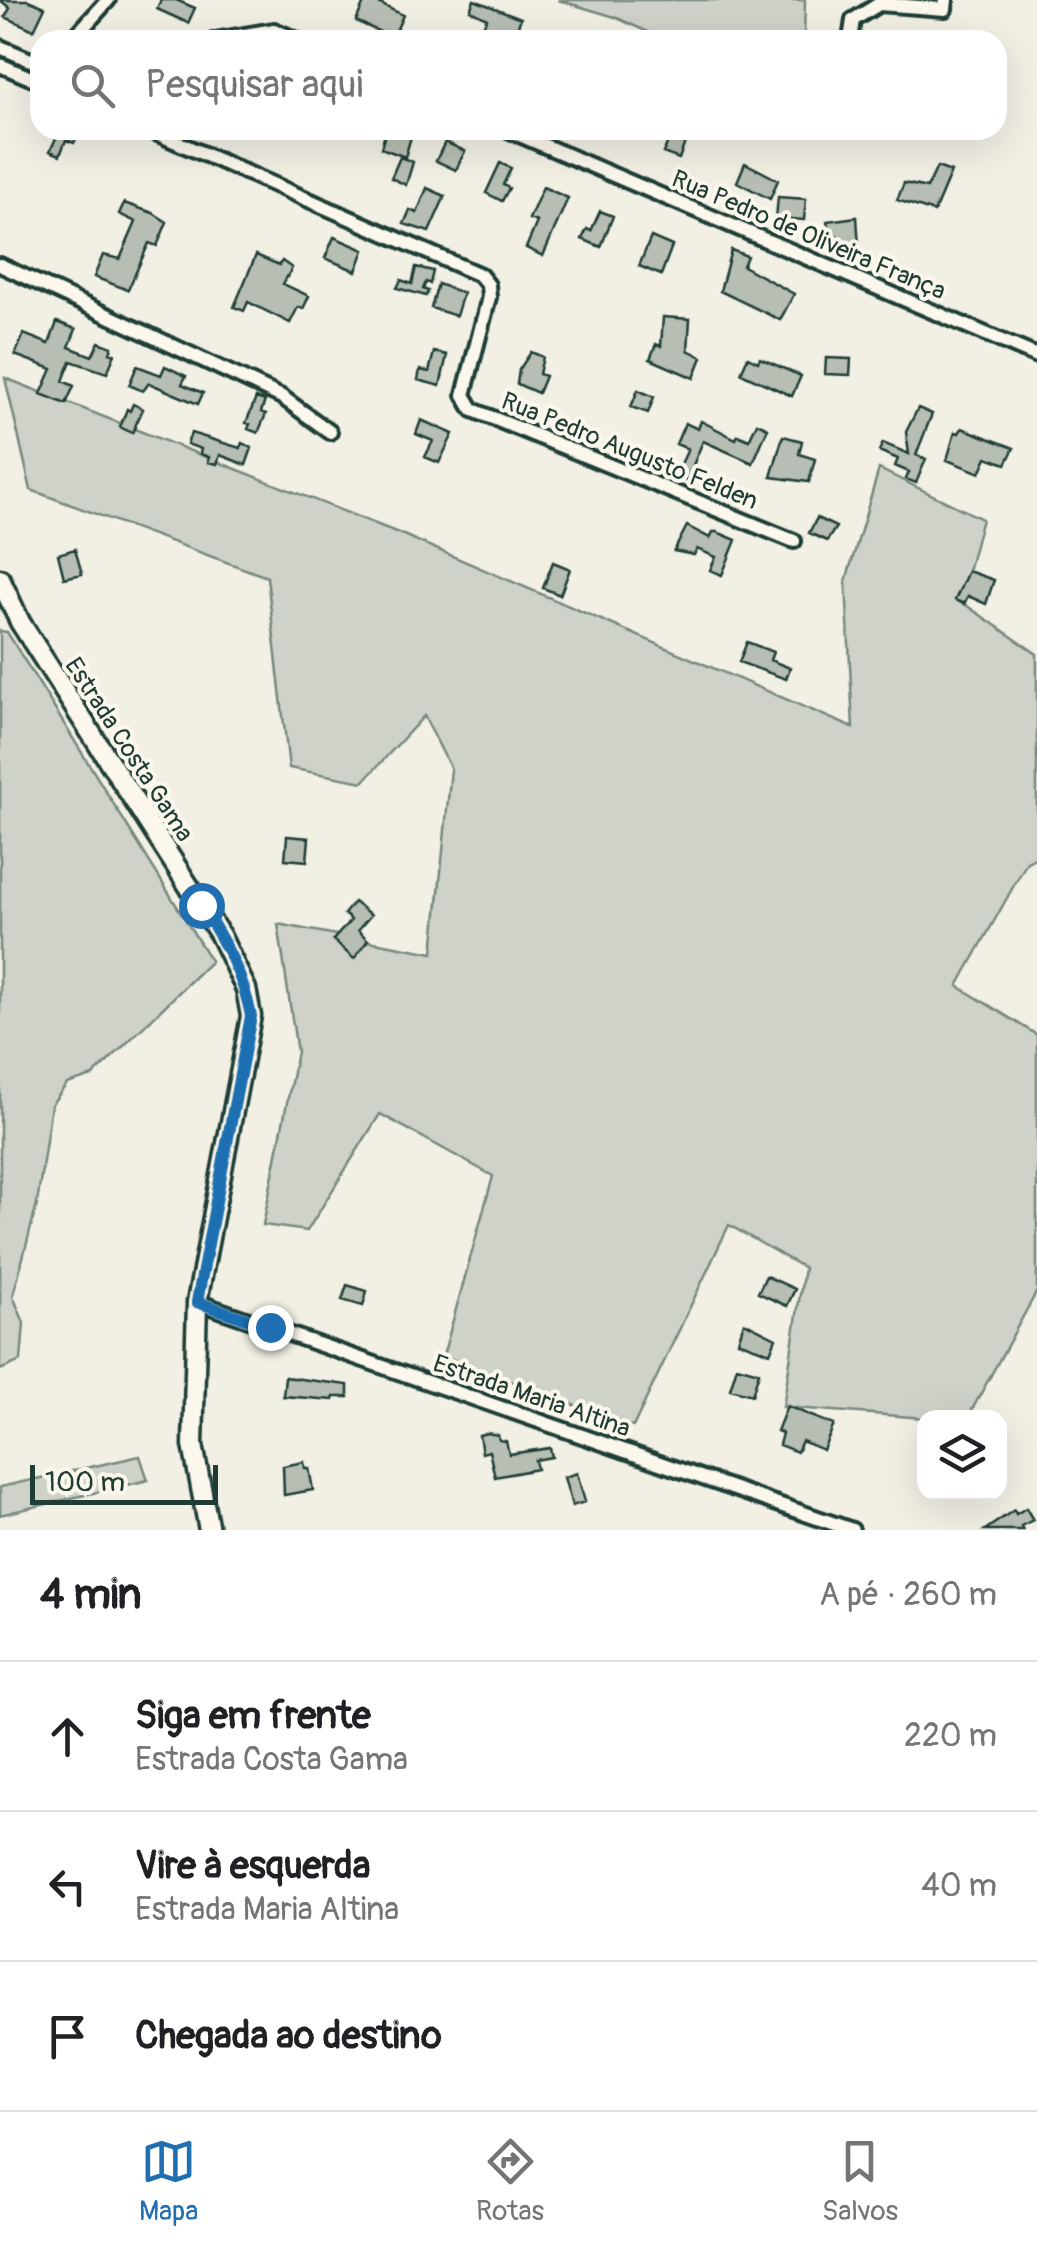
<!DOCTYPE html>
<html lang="pt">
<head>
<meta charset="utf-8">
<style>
  :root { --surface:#fff; --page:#f2f2f2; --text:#202124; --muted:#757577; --line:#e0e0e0; --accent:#1f6fb2 }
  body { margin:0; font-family:Pangolin,sans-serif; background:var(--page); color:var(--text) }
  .controls { position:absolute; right:30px; bottom:30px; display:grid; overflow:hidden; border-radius:20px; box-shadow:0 10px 40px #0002 }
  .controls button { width:90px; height:90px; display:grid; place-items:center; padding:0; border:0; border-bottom:2px solid var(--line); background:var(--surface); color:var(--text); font:50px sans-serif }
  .scale { position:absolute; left:30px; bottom:25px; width:188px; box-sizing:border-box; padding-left:10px; border:5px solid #1f3d34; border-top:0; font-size:28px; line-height:35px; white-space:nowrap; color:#1f3d34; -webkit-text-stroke:8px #fbf7ec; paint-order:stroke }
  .stop { position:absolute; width:30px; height:30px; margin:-22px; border:8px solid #1f6fb2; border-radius:50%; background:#fff }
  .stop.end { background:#1f6fb2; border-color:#fff; box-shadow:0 2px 10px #0008 }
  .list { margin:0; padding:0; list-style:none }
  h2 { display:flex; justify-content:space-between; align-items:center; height:130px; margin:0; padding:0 40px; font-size:42px }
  h2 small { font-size:32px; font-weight:400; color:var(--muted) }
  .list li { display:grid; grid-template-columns:65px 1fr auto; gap:30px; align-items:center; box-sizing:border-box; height:150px; padding:0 40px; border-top:2px solid var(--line) }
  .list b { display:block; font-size:38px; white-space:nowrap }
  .list p { margin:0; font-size:32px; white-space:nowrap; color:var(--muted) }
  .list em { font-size:32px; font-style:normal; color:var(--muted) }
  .icon { flex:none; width:55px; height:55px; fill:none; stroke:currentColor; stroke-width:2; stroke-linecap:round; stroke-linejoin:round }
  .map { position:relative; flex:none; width:1037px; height:1530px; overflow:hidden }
  .search { position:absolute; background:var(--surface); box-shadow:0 10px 40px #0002; left:30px; right:30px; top:30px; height:110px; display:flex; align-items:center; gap:25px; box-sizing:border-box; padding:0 35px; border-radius:30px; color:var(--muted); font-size:38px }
  .sheet { height:580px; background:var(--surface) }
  nav { display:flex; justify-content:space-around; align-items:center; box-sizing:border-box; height:140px; border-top:2px solid var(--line); background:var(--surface); font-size:28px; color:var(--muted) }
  nav a { display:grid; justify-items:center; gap:5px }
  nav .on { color:var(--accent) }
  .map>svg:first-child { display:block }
  .green { fill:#cfd2c8; stroke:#77887e; stroke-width:2.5 }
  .building { fill:#b7beb3; stroke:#1f3d34; stroke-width:2.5 }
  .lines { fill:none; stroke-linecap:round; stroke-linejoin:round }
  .minor-casing { stroke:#1f3d34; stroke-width:20 }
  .major-casing { stroke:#1f3d34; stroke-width:25 }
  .minor { stroke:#fbf7ec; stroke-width:12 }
  .major { stroke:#fbf7ec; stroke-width:18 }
  .route { stroke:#1f6fb2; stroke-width:12 }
  .labels { text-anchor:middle; stroke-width:8; stroke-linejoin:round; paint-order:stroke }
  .street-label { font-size:25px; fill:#1f3d34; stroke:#fbf7ec }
</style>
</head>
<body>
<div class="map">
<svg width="1037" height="1530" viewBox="0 0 1037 1530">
  <rect width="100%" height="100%" fill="#f2f0e5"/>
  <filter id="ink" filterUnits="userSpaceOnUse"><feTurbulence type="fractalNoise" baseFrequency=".01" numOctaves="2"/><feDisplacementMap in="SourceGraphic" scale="20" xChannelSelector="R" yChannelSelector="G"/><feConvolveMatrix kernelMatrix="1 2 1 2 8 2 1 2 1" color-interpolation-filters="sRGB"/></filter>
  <g filter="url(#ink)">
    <!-- green -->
    <path class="green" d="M558 0H805L804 40H665L615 17Z
      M5 378 401 534 853 728 846 581 879 469 982 519 960 601 1037 654V857L1027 862 958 986 1037 1035V1291L968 1417 924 1418 783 1407 804 1268 729 1225 633 1427 443 1356 493 1176 380 1114 307 1231 263 1225 297 1052 278 924 433 953 451 769 424 716 363 782 289 768 267 577 31 490Z
      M0 631 7 632 211 961 93 1076 67 1084 51 1105 37 1204 13 1296 24 1323 21 1361 0 1370Z
      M140 1456 148 1480 0 1515V1487Z"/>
    <!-- building -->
    <path class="building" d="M0 0H28L45 7 34 30 5 17 10 8Z
      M161 0H176L195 8 188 23 157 9Z
      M365 0H372L403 15 393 38 356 21Z
      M474 0 521 18 514 36 495 27 490 39 479 34 487 18 470 10Z
      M45 130H80L74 143 66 140 60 155 50 151 57 136Z
      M386 130H413L405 157 381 148Z
      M671 135 686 140 679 159 663 153Z
      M445 142 465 151 456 170 436 161Z
      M400 157 413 162 406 185 391 178Z
      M500 163 511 168 503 185 509 188 502 201 486 193Z
      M745 163 778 180 770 199 737 182Z
      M937 167 951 172 934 212 897 200 904 183 927 188Z
      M543 187 568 198 543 256 526 248 537 222 529 219Z
      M427 188 445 196 429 232 404 224 410 210 417 213Z
      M778 197 806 199 804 220 776 218Z
      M124 203 153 213 167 222 157 246 149 243 128 290 94 277 103 255 120 259 136 222 119 214Z
      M600 211 613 216 601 247 582 239 587 229 591 231Z
      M857 217 859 247 839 250 837 236 830 237 827 221Z
      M334 237 364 250 356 271 325 258Z
      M651 237 672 246 661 275 639 266Z
      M731 250 747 256 743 266 794 294 780 320 720 291Z
      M256 255 279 265 282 261 292 268 283 284 309 296 303 309 298 307 290 323 248 302 244 311 234 307Z
      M416 267 433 271 430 284 426 282 423 289 428 291 426 296 397 288 401 280 412 284Z
      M438 284 463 293 456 316 431 308Z
      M663 317 690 319 688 350 702 357 694 378 650 359 656 344 661 346Z
      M57 322 76 329 69 347 92 356 99 342 112 347 110 352 115 354 107 373 71 361 63 381 74 386 66 404 41 394 52 369 15 355 24 334 49 344Z
      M434 352 447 355 440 386 418 380 420 370 429 372Z
      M531 352 543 357 539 374 545 376 538 393 517 384 519 370Z
      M748 357 758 362 760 358 801 376 792 396 741 373Z
      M826 358 851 359 850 375 825 374Z
      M137 366 161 375 165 366 186 376 182 384 203 393 198 404 149 383 143 391 129 385Z
      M638 390 654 397 648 413 631 407Z
      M256 398 265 401 261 412 266 414 258 433 248 429 250 424 246 423Z
      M133 404 143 409 132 433 120 427 127 409 130 411Z
      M918 408 932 414 916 455 926 459 916 483 906 479 909 472 895 466 898 459 879 451 883 443 909 454 906 432Z
      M421 420 453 434 439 463 425 457 433 441 416 434Z
      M701 421 736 439 738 435 749 440 757 423 768 428 753 463 703 441 687 480 676 475 688 449 676 444 685 423 698 429Z
      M962 428 1014 448 1006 464 987 457 980 473 947 460 955 432 959 433Z
      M191 433 240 448 242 443 252 448 246 465 220 455 217 464 208 462 209 457 200 454 201 449 187 444Z
      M783 436 802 441 799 454 815 459 809 482 771 477Z
      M817 518 836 527 827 541 809 533Z
      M687 526 710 538 713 532H717L736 540 722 575 710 570 716 557 697 549 694 555 674 551Z
      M75 549 82 574 64 578 58 554Z
      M553 562 570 569 560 595 543 588Z
      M968 571 994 580 986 604 968 596 964 604 955 600Z
      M747 642 773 652 770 660 790 668 786 679 739 662Z
      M287 836 309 838 307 861 285 859Z
      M354 902 371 915 358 930 368 940 354 959 333 940 351 920 344 914Z
      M766 1276 795 1289 787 1306 758 1293Z
      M347 1285 367 1291 363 1306 342 1300Z
      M744 1322 776 1338 770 1353 738 1341Z
      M737 1366 759 1372 752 1395 730 1389Z
      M285 1377 348 1385V1397H334L333 1400 283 1396Z
      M787 1406 834 1425 823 1450 802 1441 797 1452 779 1445 782 1433 777 1431Z
      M487 1433 498 1435 499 1440 506 1441 509 1454 550 1448 552 1457 535 1460 537 1469 495 1477 489 1451 482 1453 479 1435Z
      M304 1462 305 1468H309L313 1490 284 1495 283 1466Z
      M577 1473 585 1502 572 1506 564 1477Z
      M1026 1508 1033 1520 1021 1526 1023 1530H985L1014 1510 1016 1514Z"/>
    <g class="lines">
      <defs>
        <path id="minor" d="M72 40 108 0
          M215 40 274 30 297 40
          M850 40 853 20 879 4 945 9 946 0
          M0 47 40 64
          M0 65 40 82
          M149 130 480 275 488 285 489 297 464 395 473 410 794 541
          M508 130 1037 356
          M0 265 282 397 330 432
          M197 1302 852 1530"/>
        <path id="major" d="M0 579 20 622 220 935 246 989 251 1016 197 1302 193 1445 209 1530"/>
      </defs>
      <!-- minor casing -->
      <use href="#minor" class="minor-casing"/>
      <!-- major casing -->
      <use href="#major" class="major-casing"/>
      <!-- minor -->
      <use href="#minor" class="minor"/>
      <!-- major -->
      <use href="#major" class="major"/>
    </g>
  </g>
  <g class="lines" filter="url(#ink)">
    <!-- route -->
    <path class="route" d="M201 905C224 941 243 974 251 1016L197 1302 270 1327"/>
  </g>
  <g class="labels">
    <!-- street labels -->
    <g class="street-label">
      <text transform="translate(809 234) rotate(23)" y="9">Rua Pedro de Oliveira França</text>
      <text transform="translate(630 450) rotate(22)" y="9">Rua Pedro Augusto Felden</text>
      <text transform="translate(130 749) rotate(57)" y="9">Estrada Costa Gama</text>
      <text transform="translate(532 1395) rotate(19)" y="9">Estrada Maria Altina</text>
    </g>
  </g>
</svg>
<div class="controls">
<button><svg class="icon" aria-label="layers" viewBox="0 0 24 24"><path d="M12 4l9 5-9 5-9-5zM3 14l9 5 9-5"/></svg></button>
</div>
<div class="scale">100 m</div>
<div class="stop" style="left:201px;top:905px"></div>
<div class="stop end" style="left:270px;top:1327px"></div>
<div class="search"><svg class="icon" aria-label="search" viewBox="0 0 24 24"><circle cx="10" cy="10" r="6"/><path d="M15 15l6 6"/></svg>Pesquisar aqui</div>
</div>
<section class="sheet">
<h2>4 min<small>A pé · 260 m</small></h2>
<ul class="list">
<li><svg class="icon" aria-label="ahead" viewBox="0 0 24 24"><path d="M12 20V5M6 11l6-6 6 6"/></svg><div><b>Siga em frente</b><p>Estrada Costa Gama</p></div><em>220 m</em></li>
<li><svg class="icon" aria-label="left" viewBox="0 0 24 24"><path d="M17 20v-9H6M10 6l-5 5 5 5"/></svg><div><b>Vire à esquerda</b><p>Estrada Maria Altina</p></div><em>40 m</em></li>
<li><svg class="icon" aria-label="arrive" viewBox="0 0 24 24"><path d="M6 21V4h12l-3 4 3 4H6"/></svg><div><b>Chegada ao destino</b></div></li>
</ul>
</section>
<nav>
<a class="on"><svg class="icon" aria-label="map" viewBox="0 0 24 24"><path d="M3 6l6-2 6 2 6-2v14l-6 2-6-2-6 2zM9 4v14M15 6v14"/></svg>Mapa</a>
<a><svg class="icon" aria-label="directions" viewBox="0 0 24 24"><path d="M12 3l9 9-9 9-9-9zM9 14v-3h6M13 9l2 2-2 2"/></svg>Rotas</a>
<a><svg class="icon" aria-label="saved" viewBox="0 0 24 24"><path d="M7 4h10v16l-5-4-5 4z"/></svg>Salvos</a>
</nav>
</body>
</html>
